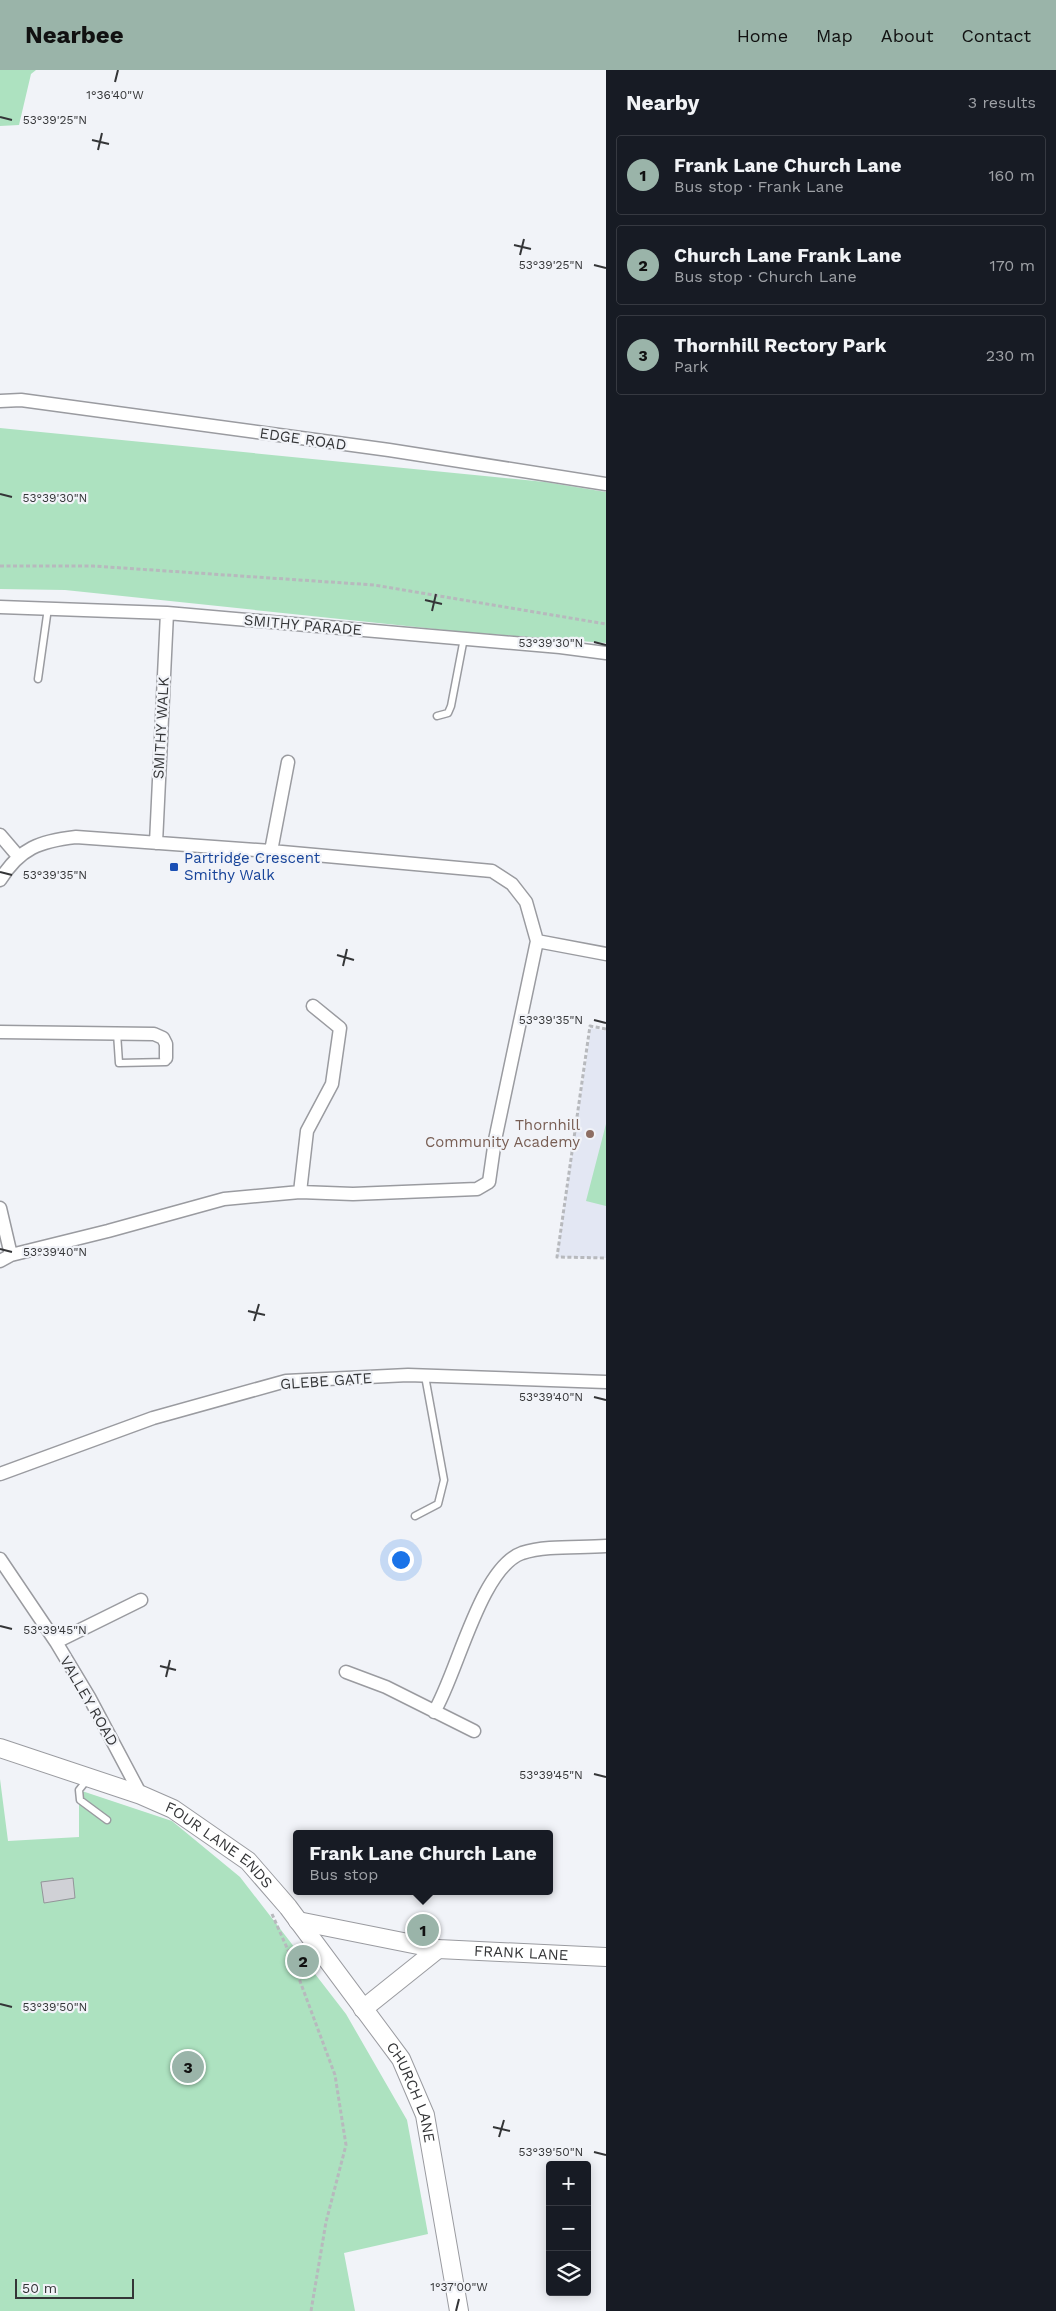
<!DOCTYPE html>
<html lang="en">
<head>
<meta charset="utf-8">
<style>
  :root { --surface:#171b24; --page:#242831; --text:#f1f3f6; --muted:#9ea1a6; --line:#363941; --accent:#9ab4a9 }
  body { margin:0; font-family:"Work Sans",sans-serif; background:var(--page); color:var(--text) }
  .controls { position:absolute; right:15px; bottom:15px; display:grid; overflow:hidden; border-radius:5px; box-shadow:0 2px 12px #0003 }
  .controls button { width:45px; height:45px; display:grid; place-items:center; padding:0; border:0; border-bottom:1px solid var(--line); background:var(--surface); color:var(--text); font:25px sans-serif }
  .scale { position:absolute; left:15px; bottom:12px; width:119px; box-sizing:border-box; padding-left:5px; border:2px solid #343537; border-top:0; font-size:14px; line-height:18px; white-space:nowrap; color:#343537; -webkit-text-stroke:4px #f1f3f8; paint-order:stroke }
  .you { position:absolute; left:400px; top:1489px; width:18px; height:18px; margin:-12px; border:4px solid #fff; border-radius:50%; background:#1a73e8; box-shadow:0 0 0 8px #1a73e833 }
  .badge { display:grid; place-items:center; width:32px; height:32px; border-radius:50%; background:var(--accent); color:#111; font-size:16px; font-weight:700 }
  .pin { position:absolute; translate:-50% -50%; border:2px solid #fff; box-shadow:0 1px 5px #0006 }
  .popup { position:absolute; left:293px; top:1760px; width:260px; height:65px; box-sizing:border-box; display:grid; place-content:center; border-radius:5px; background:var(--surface); filter:drop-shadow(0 1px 4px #0005); font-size:16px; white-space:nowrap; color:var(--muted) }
  .popup b { font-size:19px; color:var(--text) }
  .popup::after { content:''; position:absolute; left:50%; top:100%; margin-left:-10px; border:10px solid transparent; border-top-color:var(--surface) }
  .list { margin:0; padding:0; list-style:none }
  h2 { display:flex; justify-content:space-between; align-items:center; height:65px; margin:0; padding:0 20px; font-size:21px }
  h2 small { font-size:16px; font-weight:400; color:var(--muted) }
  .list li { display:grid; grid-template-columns:32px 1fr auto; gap:15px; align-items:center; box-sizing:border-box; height:80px; margin:0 10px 10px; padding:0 10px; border:1px solid var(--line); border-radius:5px }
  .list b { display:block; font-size:19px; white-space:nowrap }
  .list p { margin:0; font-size:16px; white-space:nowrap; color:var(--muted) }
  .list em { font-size:16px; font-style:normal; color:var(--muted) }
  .icon { flex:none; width:28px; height:28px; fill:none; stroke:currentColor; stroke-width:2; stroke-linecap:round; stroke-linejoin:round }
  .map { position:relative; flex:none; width:606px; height:2241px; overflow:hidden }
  header { display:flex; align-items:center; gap:30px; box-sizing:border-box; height:70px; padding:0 25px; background:var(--accent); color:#111 }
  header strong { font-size:24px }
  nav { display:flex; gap:28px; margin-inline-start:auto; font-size:18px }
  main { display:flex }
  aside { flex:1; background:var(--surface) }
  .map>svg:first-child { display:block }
  .built { fill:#e3e7f3 }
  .green { fill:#ade2c0 }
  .building { fill:#d0d1d6; stroke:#939499 }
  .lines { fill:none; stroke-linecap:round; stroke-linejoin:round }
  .lane-casing { stroke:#9a9ba0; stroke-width:9 }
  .street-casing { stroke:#9a9ba0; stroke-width:15 }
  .secondary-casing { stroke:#9a9ba0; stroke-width:20 }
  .path { stroke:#b7b9bd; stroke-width:3; stroke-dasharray:4 2.5; stroke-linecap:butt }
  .lane { stroke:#fff; stroke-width:6 }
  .street { stroke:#fff; stroke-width:12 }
  .secondary { stroke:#fff; stroke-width:18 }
  .ticks { fill:none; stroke:#343537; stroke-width:2 }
  .transit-dot { fill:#1a4fb4; stroke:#f1f3f8; stroke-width:2 }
  .education-dot { fill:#8d6e63; stroke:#f1f3f8; stroke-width:2 }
  .labels { text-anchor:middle; stroke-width:4.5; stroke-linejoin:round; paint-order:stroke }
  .street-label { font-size:15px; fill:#343537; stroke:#f1f3f8 }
  .transit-label { font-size:15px; fill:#164399; stroke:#f1f3f8; text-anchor:start }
  .education-label { font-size:15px; fill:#785e54; stroke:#f1f3f8; text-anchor:end }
  .ticks-label { font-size:12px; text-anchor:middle; fill:#343537; stroke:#f1f3f8; stroke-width:4.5; stroke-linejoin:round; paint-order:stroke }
</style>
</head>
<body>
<header>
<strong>Nearbee</strong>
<nav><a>Home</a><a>Map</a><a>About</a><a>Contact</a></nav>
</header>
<main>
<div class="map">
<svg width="606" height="2241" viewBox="0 0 606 2241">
  <rect width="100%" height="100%" fill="#f1f3f8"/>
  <!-- built -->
  <path class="built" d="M591 958 606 961V1188L557 1187Z"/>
  <!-- green -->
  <path class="green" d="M0 0H36L31 4 19 55 0 56Z
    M0 358 545 412 606 422V573L464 562 65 520 0 519Z
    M606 1054V1136L586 1131Z
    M0 1709 8 1771 79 1767V1720L172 1751 240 1807 346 1944 407 2050 428 2164 344 2183 355 2241H0Z"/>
  <!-- building -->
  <path class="building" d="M73 1808 75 1828 44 1833 41 1812Z"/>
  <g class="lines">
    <defs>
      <path id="lane" d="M38 609 48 538
        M437 646 448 643 451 636 464 568
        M117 963 119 993 166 992V989
        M415 1446 438 1434 444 1410 425 1306
        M87 1710 79 1720 80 1730 107 1750"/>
      <path id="street" d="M0 331 21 330 389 380 606 414
        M0 537 167 543 560 577 606 583
        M0 765 18 786
        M156 773 167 543
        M271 781 288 692
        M0 810C20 778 40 771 76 767L271 781 492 801 512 814 526 832 537 871 495 1070 489 1112 477 1119 353 1124 300 1122 224 1129 108 1161 11 1185 0 1191
        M537 871 606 884
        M0 962 154 964 163 968 166 974V988
        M300 1122 307 1061 332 1014 340 958 313 936
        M0 1138 11 1185
        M0 1404 153 1348 286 1311 408 1305 606 1312
        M0 1489 56 1572 89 1627 141 1725
        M56 1572 141 1530
        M346 1602 386 1617 474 1661
        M434 1642C457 1605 480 1498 522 1483 547 1475 579 1478 606 1476"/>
      <g id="secondary">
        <path id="s1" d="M0 1678 141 1725 173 1739 248 1791 288 1837 401 1989 425 2045 459 2241"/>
        <path id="s2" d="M298 1851 438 1879 606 1887"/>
        <path d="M363 1939 438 1879"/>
      </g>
    </defs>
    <!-- lane casing -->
    <use href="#lane" class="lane-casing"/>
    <!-- street casing -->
    <use href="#street" class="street-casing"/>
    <!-- secondary casing -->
    <use href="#secondary" class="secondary-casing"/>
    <!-- path -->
    <path class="path" d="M0 496H93L374 515 606 554
      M606 959 590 956 557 1187 606 1188
      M272 1844 291 1887 335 2005 346 2075 326 2152 311 2241"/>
    <!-- lane -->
    <use href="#lane" class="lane"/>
    <!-- street -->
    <use href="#street" class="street"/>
    <!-- secondary -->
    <use href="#secondary" class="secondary"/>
  </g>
  <!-- ticks -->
  <path class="ticks" d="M115 12 118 0M0 47 12 50M92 70 109 74M98 80 102 63M514 175 531 179M520 185 524 169M594 195 606 198M0 424 12 427M425 530 442 534M432 541 436 524M594 572 606 575M0 802 12 805M337 885 354 890M343 896 347 879M594 950 606 953M0 1179 12 1182M248 1241 265 1245M254 1251 259 1234M594 1327 606 1330M0 1556 12 1559M160 1596 176 1600M166 1607 170 1590M594 1704 606 1707M0 1934 12 1937M493 2057 510 2061M499 2067 504 2050M594 2082 606 2085M456 2241 459 2229"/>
  <!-- markers -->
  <rect class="transit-dot" x="169" y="792" width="10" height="10" rx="2.5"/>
  <circle class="education-dot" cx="590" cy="1064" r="5"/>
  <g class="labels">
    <!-- street labels -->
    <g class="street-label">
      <text transform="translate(303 369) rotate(8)" y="5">EDGE ROAD</text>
      <text transform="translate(303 555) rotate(5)" y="5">SMITHY PARADE</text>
      <text transform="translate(161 658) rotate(-87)" y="5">SMITHY WALK</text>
      <text transform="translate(326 1311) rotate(-4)" y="5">GLEBE GATE</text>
      <text transform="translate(89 1631) rotate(60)" y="5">VALLEY ROAD</text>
      <text dy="5" stroke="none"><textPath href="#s1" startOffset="242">FOUR LANE ENDS</textPath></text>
      <text dy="5" stroke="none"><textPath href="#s2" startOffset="226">FRANK LANE</textPath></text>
      <text dy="5" stroke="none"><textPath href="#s1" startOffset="560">CHURCH LANE</textPath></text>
    </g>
    <!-- transit labels -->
    <g class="transit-label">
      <text x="184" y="793">Partridge Crescent<tspan x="184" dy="17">Smithy Walk</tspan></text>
    </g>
    <!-- education labels -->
    <g class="education-label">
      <text x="580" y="1060">Thornhill<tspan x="580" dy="17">Community Academy</tspan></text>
    </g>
  </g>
  <g class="ticks-label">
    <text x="115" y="29">1°36'40"W</text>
    <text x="55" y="54">53°39'25"N</text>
    <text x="551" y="199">53°39'25"N</text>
    <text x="55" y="432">53°39'30"N</text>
    <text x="551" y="577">53°39'30"N</text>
    <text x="55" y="809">53°39'35"N</text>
    <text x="551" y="954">53°39'35"N</text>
    <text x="55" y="1186">53°39'40"N</text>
    <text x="551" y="1331">53°39'40"N</text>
    <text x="55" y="1564">53°39'45"N</text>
    <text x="551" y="1709">53°39'45"N</text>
    <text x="55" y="1941">53°39'50"N</text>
    <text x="551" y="2086">53°39'50"N</text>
    <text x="459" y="2221">1°37'00"W</text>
  </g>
</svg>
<div class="controls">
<button>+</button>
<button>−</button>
<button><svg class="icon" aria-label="layers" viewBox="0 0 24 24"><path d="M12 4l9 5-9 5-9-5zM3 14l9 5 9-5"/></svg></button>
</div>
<div class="scale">50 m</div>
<div class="you"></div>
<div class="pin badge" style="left:423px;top:1860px">1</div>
<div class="popup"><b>Frank Lane Church Lane</b>Bus stop</div>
<div class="pin badge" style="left:303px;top:1891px">2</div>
<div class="pin badge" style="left:188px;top:1997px">3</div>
</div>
<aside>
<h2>Nearby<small>3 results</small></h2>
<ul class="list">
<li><span class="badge">1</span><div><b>Frank Lane Church Lane</b><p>Bus stop · Frank Lane</p></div><em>160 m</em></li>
<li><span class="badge">2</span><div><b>Church Lane Frank Lane</b><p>Bus stop · Church Lane</p></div><em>170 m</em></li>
<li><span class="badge">3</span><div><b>Thornhill Rectory Park</b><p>Park</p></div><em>230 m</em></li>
</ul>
</aside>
</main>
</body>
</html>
